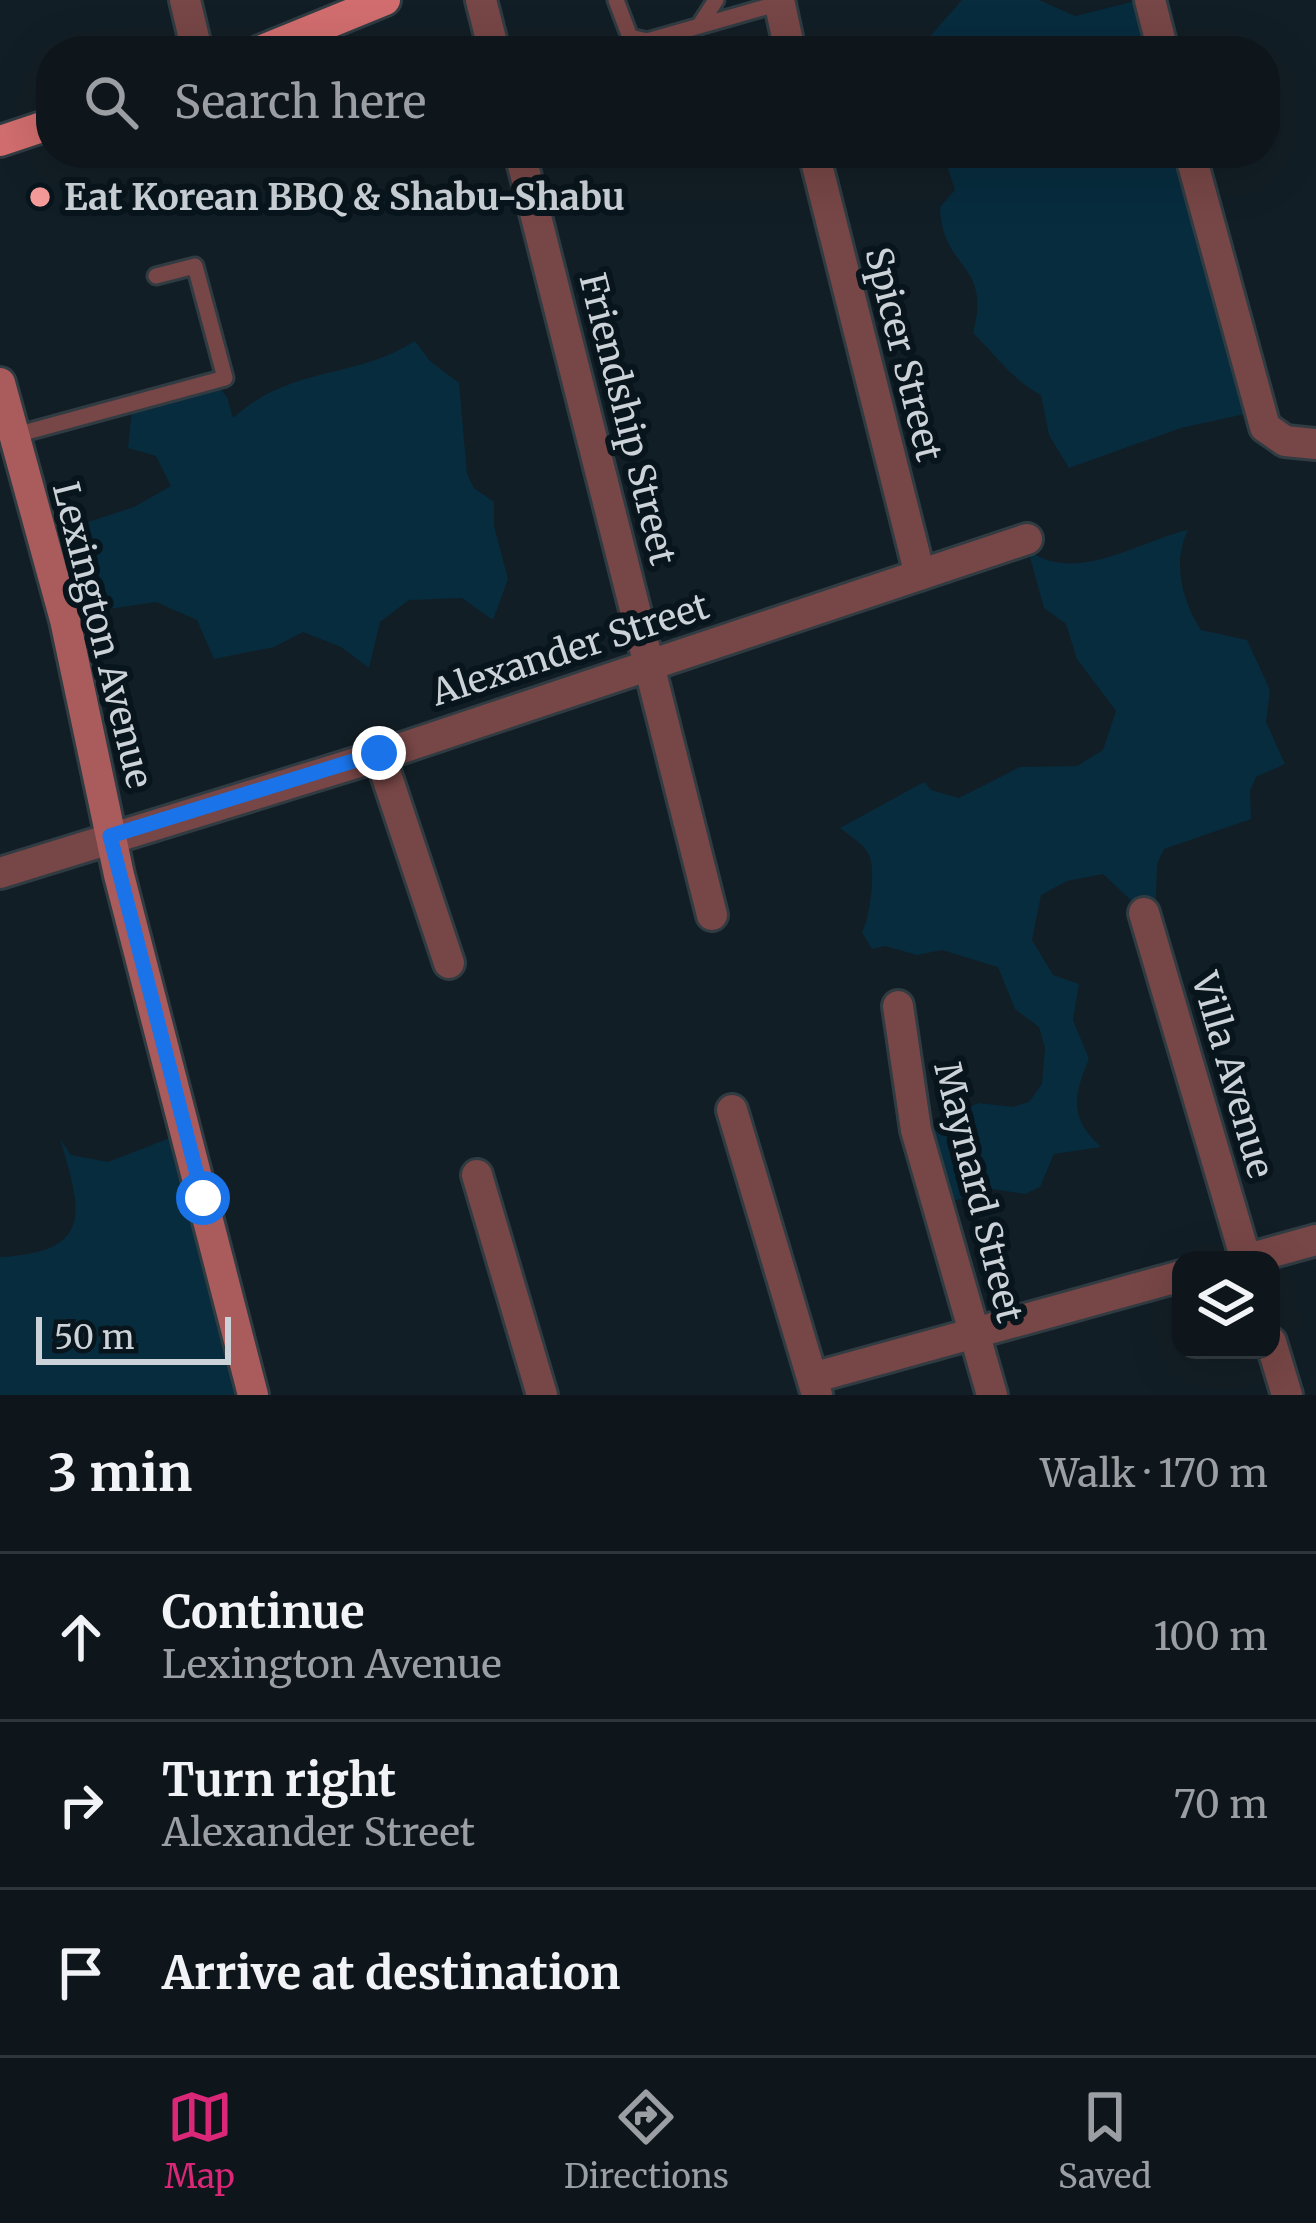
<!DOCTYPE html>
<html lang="en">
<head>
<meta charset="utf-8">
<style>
  :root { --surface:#0e161c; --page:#1c2329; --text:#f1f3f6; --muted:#9b9fa3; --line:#2e353b; --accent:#db2777 }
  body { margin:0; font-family:Merriweather,serif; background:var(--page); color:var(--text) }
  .controls { position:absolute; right:36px; bottom:36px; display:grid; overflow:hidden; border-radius:24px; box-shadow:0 12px 48px #0002 }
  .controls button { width:108px; height:108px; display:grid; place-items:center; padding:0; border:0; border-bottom:3px solid var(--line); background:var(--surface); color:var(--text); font:60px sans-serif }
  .scale { position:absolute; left:36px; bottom:30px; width:195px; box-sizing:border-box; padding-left:12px; border:6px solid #ccd3d8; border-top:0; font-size:33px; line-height:42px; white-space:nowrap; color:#ccd3d8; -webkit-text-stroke:9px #09151c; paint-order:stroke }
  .stop { position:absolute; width:36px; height:36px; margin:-27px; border:9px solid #1a73e8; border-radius:50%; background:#fff }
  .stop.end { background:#1a73e8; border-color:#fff; box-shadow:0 3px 12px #0008 }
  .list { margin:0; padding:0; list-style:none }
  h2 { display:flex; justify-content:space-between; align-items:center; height:156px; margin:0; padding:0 48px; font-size:51px }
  h2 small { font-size:39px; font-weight:400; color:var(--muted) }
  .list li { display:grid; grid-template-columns:78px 1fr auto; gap:36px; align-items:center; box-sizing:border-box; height:168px; padding:0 48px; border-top:3px solid var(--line) }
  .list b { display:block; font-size:45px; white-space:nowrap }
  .list p { margin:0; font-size:39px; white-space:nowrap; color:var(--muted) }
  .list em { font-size:39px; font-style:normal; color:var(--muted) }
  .icon { flex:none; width:66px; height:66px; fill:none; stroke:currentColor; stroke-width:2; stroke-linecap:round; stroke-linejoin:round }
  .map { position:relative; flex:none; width:1316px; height:1395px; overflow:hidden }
  .search { position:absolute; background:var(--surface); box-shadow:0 12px 48px #0002; left:36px; right:36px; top:36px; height:132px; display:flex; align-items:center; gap:30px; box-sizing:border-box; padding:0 42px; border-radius:48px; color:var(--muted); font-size:45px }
  .sheet { height:660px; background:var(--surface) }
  nav { display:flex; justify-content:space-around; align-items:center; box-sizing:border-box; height:168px; border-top:3px solid var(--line); background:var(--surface); font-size:33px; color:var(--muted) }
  nav a { display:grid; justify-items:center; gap:6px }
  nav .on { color:var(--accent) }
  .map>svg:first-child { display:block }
  .green { fill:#072c3e }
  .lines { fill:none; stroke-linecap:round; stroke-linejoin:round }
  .lane-casing { stroke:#303b42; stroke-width:21 }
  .street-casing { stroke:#303b42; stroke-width:36 }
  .secondary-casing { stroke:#303b42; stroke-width:36 }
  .primary-casing { stroke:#303b42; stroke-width:36 }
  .lane { stroke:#774646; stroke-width:15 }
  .street { stroke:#774646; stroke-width:30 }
  .secondary { stroke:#aa5c5d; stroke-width:30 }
  .primary { stroke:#d16d6e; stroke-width:30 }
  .route { stroke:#1a73e8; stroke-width:15 }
  .poi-dot { fill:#f59b9a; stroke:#09151c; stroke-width:4.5 }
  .labels { text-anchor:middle; stroke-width:12; stroke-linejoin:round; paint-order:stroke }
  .poi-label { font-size:36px; font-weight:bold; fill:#ccd3d8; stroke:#09151c; text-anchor:start }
  .street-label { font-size:36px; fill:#ccd3d8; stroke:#09151c }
</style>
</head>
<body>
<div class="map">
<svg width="1316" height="1395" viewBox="0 0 1316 1395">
  <rect width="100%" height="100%" fill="#121e25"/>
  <!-- green -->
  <path class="green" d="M962 0H1039L1075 16 1140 0 1155 51H917Z
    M943 153H1182L1248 409 1245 414 1181 428 1069 468 1049 435 1041 395C1013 381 996 355 973 333 992 260 942 272 940 207L955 190Z
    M415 341 430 361 459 383 467 474 474 488 494 502V526L508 579 493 620 462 598 409 600 380 622 369 668 341 647 303 632 274 647 214 659 197 620 156 602 69 615 42 537 134 507 171 486 156 456 128 448 133 399 212 379 227 397 233 418C291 365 354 380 415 341Z
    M1188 530C1172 562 1182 601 1201 630L1247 640 1270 690 1266 722 1285 764 1256 777 1250 791 1251 819 1164 849 1157 864 1155 923 1103 874 1067 881 1041 895 1032 940 1053 975 1079 984 1073 1020 1089 1059C1073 1097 1069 1118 1101 1147L1054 1154 1040 1187 1025 1194 993 1189 943 1204 916 1130 979 1103 1013 1107 1029 1102 1042 1084 1045 1048 1039 1027 1015 1009 998 967 942 950 917 955 885 946 872 949 862 932C870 918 876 870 869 855 864 844 850 836 840 828L924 782 931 790 959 798 1020 767 1077 766 1103 750 1116 711 1077 659 1066 624 1044 608 1028 550C1076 585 1136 542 1188 530Z
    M180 1134 253 1395H0V1257C94 1252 82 1212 60 1139L71 1155 108 1162Z"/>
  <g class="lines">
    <defs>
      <path id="lane" d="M616 0 630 37 647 41 780 3
        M701 23 716 0
        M12 436 225 378 195 266 156 276"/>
      <path id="street" d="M185 0 197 51
        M481 0 494 51
        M779 0 790 51
        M1150 0 1163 51
        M520 153 712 915
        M814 153 920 575
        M1190 153 1265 427 1285 441 1316 444
        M379 753 449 963
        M0 873 372 758 1027 539
        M1144 913 1246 1260
        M898 1006 916 1130 992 1395
        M732 1110 817 1395
        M477 1175 542 1395
        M1244 1260 1316 1240
        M1271 1342 1287 1395
        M812 1378 1181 1276"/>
      <path id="secondary" d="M0 383 65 620 119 875 253 1395"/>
      <path id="primary" d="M260 51 385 0
        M0 141 51 124"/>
    </defs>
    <!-- lane casing -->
    <use href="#lane" class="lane-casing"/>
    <!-- street casing -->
    <use href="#street" class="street-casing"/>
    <!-- secondary casing -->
    <use href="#secondary" class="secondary-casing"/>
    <!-- primary casing -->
    <use href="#primary" class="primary-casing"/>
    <!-- lane -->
    <use href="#lane" class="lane"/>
    <!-- street -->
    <use href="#street" class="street"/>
    <!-- secondary -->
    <use href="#secondary" class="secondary"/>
    <!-- primary -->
    <use href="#primary" class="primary"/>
  </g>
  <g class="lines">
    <!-- route -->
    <path class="route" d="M203 1198 110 836 379 753"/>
  </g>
  <!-- markers -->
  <circle class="poi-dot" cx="40" cy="197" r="12"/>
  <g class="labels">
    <!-- poi labels -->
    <g class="poi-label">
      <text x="64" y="210">Eat Korean BBQ &amp; Shabu-Shabu</text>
    </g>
    <!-- street labels -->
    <g class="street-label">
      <text transform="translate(904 354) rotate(76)" y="13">Spicer Street</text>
      <text transform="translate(628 419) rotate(76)" y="13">Friendship Street</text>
      <text transform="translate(103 635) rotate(76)" y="13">Lexington Avenue</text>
      <text transform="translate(570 649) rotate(-18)" y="13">Alexander Street</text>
      <text transform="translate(1233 1075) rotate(74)" y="13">Villa Avenue</text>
      <text transform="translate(979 1192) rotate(76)" y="13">Maynard Street</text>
    </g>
  </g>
</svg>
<div class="controls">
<button><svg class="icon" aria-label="layers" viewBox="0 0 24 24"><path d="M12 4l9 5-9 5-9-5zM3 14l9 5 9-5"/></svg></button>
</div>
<div class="scale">50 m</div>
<div class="stop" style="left:203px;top:1198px"></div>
<div class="stop end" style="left:379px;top:753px"></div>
<div class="search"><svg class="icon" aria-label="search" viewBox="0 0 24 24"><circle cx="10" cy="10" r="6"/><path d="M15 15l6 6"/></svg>Search here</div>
</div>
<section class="sheet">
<h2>3 min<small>Walk · 170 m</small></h2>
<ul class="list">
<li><svg class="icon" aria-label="ahead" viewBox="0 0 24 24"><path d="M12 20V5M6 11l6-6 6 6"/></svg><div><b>Continue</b><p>Lexington Avenue</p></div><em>100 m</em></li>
<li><svg class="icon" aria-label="right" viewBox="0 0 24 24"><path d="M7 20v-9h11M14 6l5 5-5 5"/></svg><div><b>Turn right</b><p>Alexander Street</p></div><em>70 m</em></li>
<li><svg class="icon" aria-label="arrive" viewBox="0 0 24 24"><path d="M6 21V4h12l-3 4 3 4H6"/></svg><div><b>Arrive at destination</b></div></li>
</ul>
</section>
<nav>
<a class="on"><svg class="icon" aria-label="map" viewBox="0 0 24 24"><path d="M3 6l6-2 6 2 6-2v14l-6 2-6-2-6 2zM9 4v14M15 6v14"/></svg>Map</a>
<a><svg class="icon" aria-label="directions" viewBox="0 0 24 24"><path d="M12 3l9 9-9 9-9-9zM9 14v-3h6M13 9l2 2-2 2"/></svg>Directions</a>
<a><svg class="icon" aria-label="saved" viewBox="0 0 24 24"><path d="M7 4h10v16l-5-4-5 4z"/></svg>Saved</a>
</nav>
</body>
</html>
